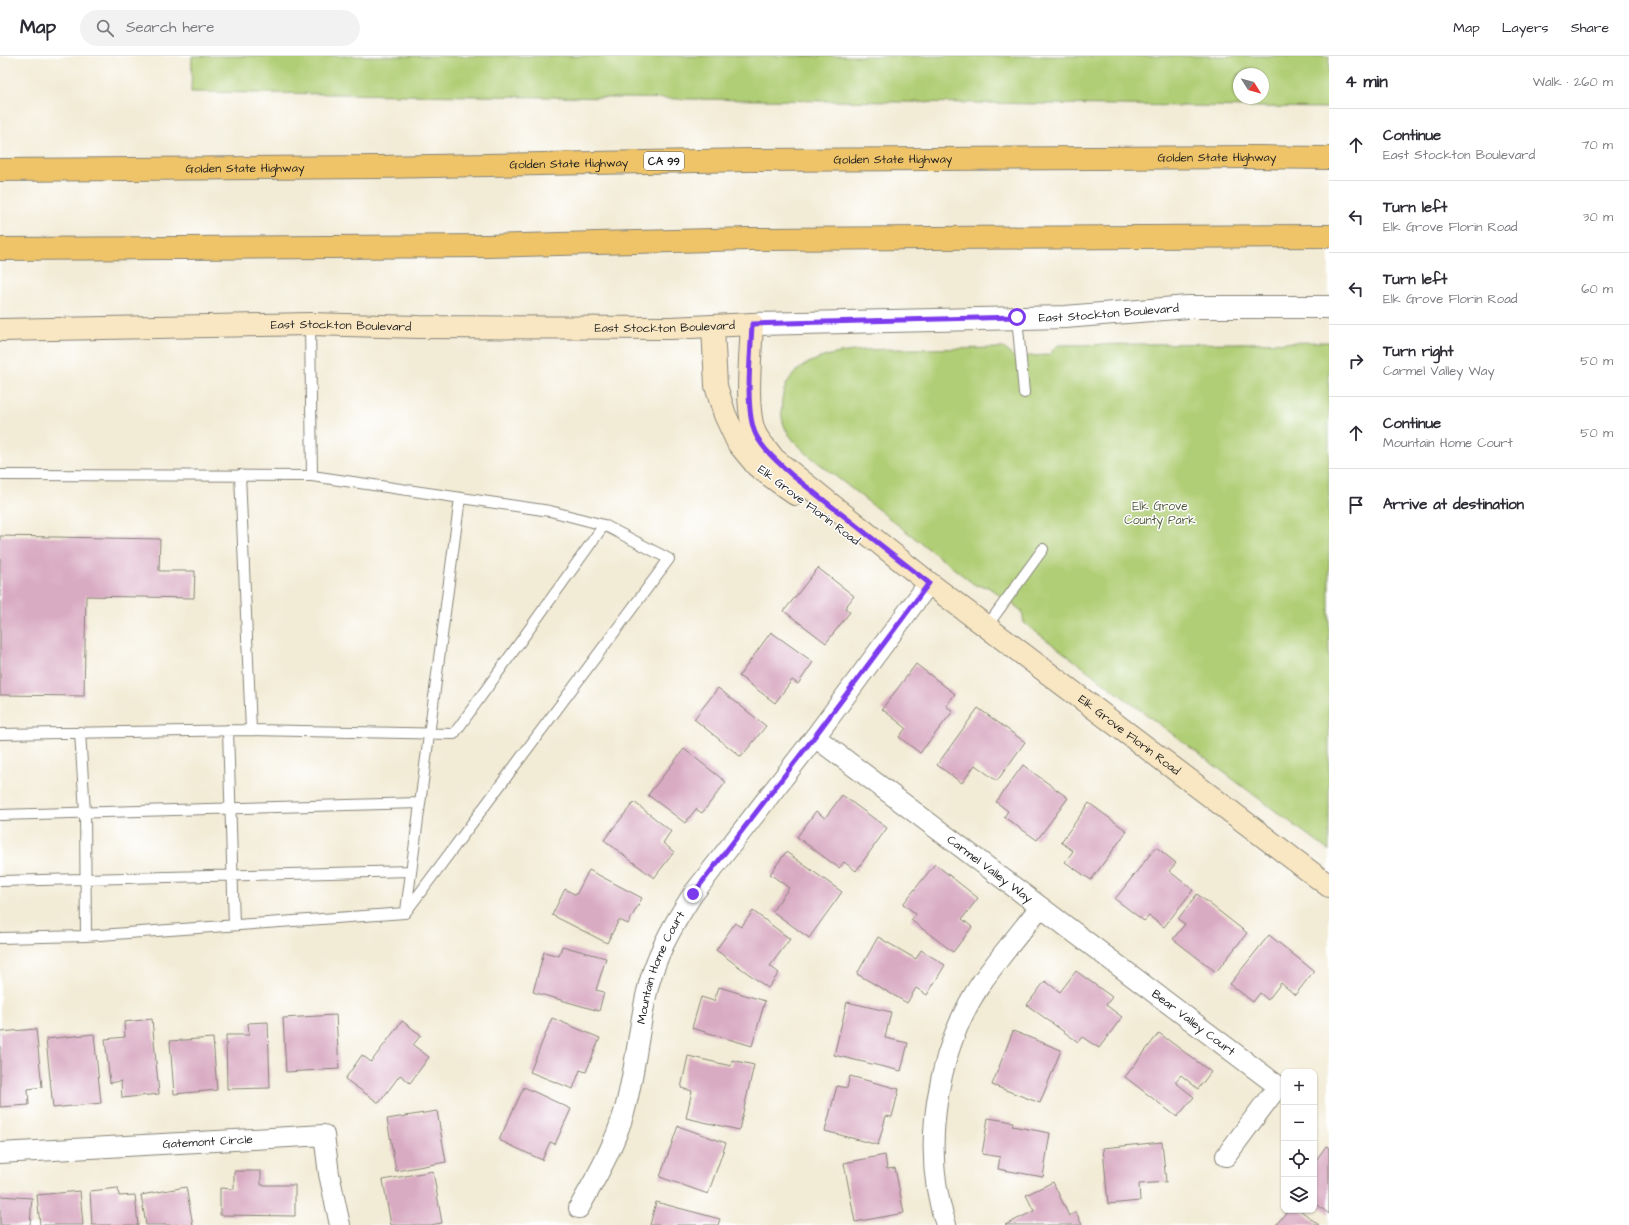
<!DOCTYPE html>
<html lang="en">
<head>
<meta charset="utf-8">
<style>
  :root { --surface:#fff; --page:#f2f2f3; --text:#2b2b33; --muted:#7c7c81; --line:#e1e1e2 }
  body { margin:0; font-family:"Architects Daughter",sans-serif; background:var(--page); color:var(--text) }
  .controls { position:absolute; right:12px; bottom:12px; display:grid; overflow:hidden; border-radius:8px; box-shadow:0 1px 3px #0004 }
  .controls button { width:36px; height:36px; display:grid; place-items:center; padding:0; border:0; border-bottom:1px solid var(--line); background:var(--surface); color:var(--text); font:20px sans-serif }
  .compass { position:absolute; left:1233px; top:12px; width:36px; height:36px; border-radius:50%; background:var(--surface); box-shadow:0 1px 3px #0004; rotate:127deg }
  .stop { position:absolute; width:12px; height:12px; margin:-9px; border:3px solid #7c3aed; border-radius:50%; background:#fff }
  .stop.end { background:#7c3aed; border-color:#fff; box-shadow:0 1px 4px #0008 }
  .list { margin:0; padding:0; list-style:none }
  h2 { display:flex; justify-content:space-between; align-items:center; height:52px; margin:0; padding:0 16px; font-size:17px }
  h2 small { font-size:13px; font-weight:400; color:var(--muted) }
  .list li { display:grid; grid-template-columns:26px 1fr auto; gap:12px; align-items:center; box-sizing:border-box; height:72px; padding:0 16px; border-top:1px solid var(--line) }
  .list b { display:block; font-size:15px; white-space:nowrap }
  .list p { margin:0; font-size:13px; white-space:nowrap; color:var(--muted) }
  .list em { font-size:13px; font-style:normal; color:var(--muted) }
  .icon { flex:none; width:22px; height:22px; fill:none; stroke:currentColor; stroke-width:2; stroke-linecap:round; stroke-linejoin:round }
  .map { position:relative; flex:none; width:1329px; height:1169px; overflow:hidden }
  header { display:flex; align-items:center; gap:24px; box-sizing:border-box; height:56px; padding:0 20px; background:var(--surface); border-bottom:1px solid var(--line) }
  header strong { font-size:19px }
  nav { display:flex; gap:22px; margin-inline-start:auto; font-size:14px }
  .search { width:280px; height:36px; background:var(--page); display:flex; align-items:center; gap:10px; box-sizing:border-box; padding:0 14px; border-radius:22px; color:var(--muted); font-size:15px }
  main { display:flex }
  aside { flex:1; background:var(--surface) }
  .map>svg:first-child { display:block }
  .green { fill:#b0ce75; stroke:#667548; fill-rule:evenodd }
  .building { fill:#d9abc2 }
  .lines { fill:none; stroke-linecap:round; stroke-linejoin:round }
  .service-casing { stroke:#878478; stroke-width:12 }
  .minor-casing { stroke:#878478; stroke-width:22 }
  .tertiary-casing { stroke:#878478; stroke-width:24 }
  .secondary-casing { stroke:#878478; stroke-width:24 }
  .motorway-casing { stroke:#878478; stroke-width:24 }
  .service { stroke:#fff; stroke-width:10 }
  .minor { stroke:#fff; stroke-width:20 }
  .tertiary { stroke:#fff; stroke-width:22 }
  .secondary { stroke:#f9e7c3; stroke-width:22 }
  .motorway { stroke:#efc469; stroke-width:22 }
  .route { stroke:#7c3aed; stroke-width:5 }
  .labels { text-anchor:middle; stroke-width:3; stroke-linejoin:round; paint-order:stroke }
  .shield { fill:#fff; stroke:#606060; stroke-width:1 }
  .shield-label { font-size:11px; font-weight:bold; fill:#1c1c1c }
  .street-label { font-size:12px; fill:#1c1c1c; stroke:#fff }
  .park-label { font-size:12px; fill:#505a3b; stroke:#fff }
</style>
</head>
<body>
<header>
<strong>Map</strong>
<div class="search"><svg class="icon" aria-label="search" viewBox="0 0 24 24"><circle cx="10" cy="10" r="6"/><path d="M15 15l6 6"/></svg>Search here</div>
<nav><a>Map</a><a>Layers</a><a>Share</a></nav>
</header>
<main>
<div class="map">
<svg width="1329" height="1169" viewBox="0 0 1329 1169">
  <rect width="100%" height="100%" fill="#fff"/>
  <filter id="ink" filterUnits="userSpaceOnUse"><feTurbulence type="fractalNoise" baseFrequency=".025" numOctaves="2"/><feDisplacementMap in="SourceGraphic" scale="8" xChannelSelector="R" yChannelSelector="G"/><feConvolveMatrix kernelMatrix="1 2 1 2 8 2 1 2 1" color-interpolation-filters="sRGB"/></filter>
  <filter id="wash" filterUnits="userSpaceOnUse"><feTurbulence type="fractalNoise" baseFrequency=".012" numOctaves="4" result="noise"/><feDisplacementMap in="SourceGraphic" scale="16" xChannelSelector="R" yChannelSelector="G"/><feGaussianBlur stdDeviation="0.9" result="paint"/><feColorMatrix in="noise" values="0 0 0 0 0 0 0 0 0 0 0 0 0 0 0 0 0 1.4 0 .05"/><feComposite in="paint" operator="in"/></filter>
  <g filter="url(#wash)">
    <rect width="100%" height="100%" fill="#f2ebd5"/>
    <!-- green -->
    <path class="green" d="M192 0H1329V52L191 36ZM1239 18H1263V42H1239Z
      M1329 286V795L1024 567 1022 555 988 531 975 529 807 398C788 379 779 372 782 343 790 287 878 294 919 293 947 293 976 292 1004 292L1014 301 1049 299 1058 289Z"/>
    <g id="blocks">
      <!-- building -->
      <path class="building" d="M0 480 160 483 159 515H195L194 542 86 540 84 640 0 639Z
        M818 512 854 540 845 552 850 556 826 587 784 555Z
        M771 576 813 606 798 628 792 624 775 647 739 620Z
        M916 608 955 638 946 650 953 655 920 697 899 681 906 672 882 653Z
        M718 632 766 670 741 701 694 663Z
        M978 652 1025 686 997 725 975 709 962 727 937 709Z
        M684 693 726 726 702 757 696 753 685 767 648 739Z
        M1023 709 1068 742 1037 784 1004 761 1008 755 996 746Z
        M842 739 887 772 856 815 844 806 839 812 797 781 816 755 825 762Z
        M634 746 671 775 663 787 674 796 654 822 604 784Z
        M1089 747 1127 775 1091 824 1065 806 1073 795 1061 786Z
        M1156 791 1176 807 1169 815 1193 834 1164 871 1149 860 1144 865 1115 843Z
        M786 796 842 836 809 882 772 855 789 832 770 818Z
        M935 808 978 842 962 863 972 871 953 896 911 864 916 858 903 848Z
        M589 814 642 842 628 868 619 864 607 887 552 859 565 833 576 839Z
        M1197 838 1247 877 1216 916 1173 883 1185 868 1178 863Z
        M753 855 790 883 770 910 779 917 768 932 716 894 735 867 741 871Z
        M1269 879 1314 915 1295 939 1281 927 1268 944 1260 937 1253 946 1230 928Z
        M878 881 916 903 921 894 945 909 927 939 916 932 907 947 857 918Z
        M562 890 606 902 596 934 604 936 599 955 533 936 544 896 559 900Z
        M1076 915 1112 941 1106 949 1122 961 1099 992 1082 981 1078 986 1027 949 1045 925 1060 936Z
        M719 931 765 945 752 990 692 972 701 941 714 945Z
        M847 946 891 956 885 982 908 987 901 1015 834 999Z
        M336 959 339 1013 286 1016 283 962Z
        M552 962 600 982 586 1016 580 1014 573 1033 530 1016Z
        M152 963 159 1038 122 1042 121 1025 110 1027 105 983 125 981 124 966Z
        M402 965 421 979 413 989 429 1001 410 1027 400 1019 379 1047 345 1023 362 999 371 1006Z
        M268 966 270 1032 227 1033 226 979H249L248 967Z
        M36 973 42 1031 28 1033 29 1049 0 1051V976Z
        M1013 975 1061 994 1040 1047 992 1029Z
        M1159 977 1211 1016 1198 1033 1181 1019 1175 1026 1194 1041 1177 1061 1125 1021Z
        M94 978 101 1047 53 1052 46 983Z
        M213 982 217 1034 174 1038 170 985Z
        M688 1000 731 1010 732 1004 754 1009 739 1074 686 1062 692 1035 681 1032Z
        M850 1020 899 1033 892 1061 886 1060 878 1089 825 1075 837 1030 847 1032Z
        M524 1031 571 1053 555 1088 550 1086 542 1104 499 1084Z
        M437 1055 446 1106 396 1115 387 1063Z
        M988 1062 1013 1066 1012 1070 1050 1077 1043 1121 998 1113 1000 1101 982 1098Z
        M678 1070 726 1087 708 1138 660 1121Z
        M1162 1086 1166 1126 1139 1128 1140 1145 1108 1148 1103 1092Z
        M1326 1090 1329 1092V1158L1314 1146V1107Z
        M885 1099 887 1113 895 1112 904 1157 855 1166 844 1107Z
        M234 1115H261V1129H295V1160L220 1159V1132L234 1133Z
        M433 1115 442 1167 430 1169H391L383 1124Z
        M1053 1126 1069 1160 1076 1156 1082 1169H1005L1034 1155 1026 1139Z
        M186 1131 193 1169H146L141 1139Z
        M118 1132 119 1140 135 1139 138 1169H92L90 1135Z
        M80 1135 83 1169H40L37 1139Z
        M0 1140 32 1142 30 1169H0Z
        M656 1146 720 1163 718 1169H650Z
        M1288 1154H1300L1319 1169H1276Z"/>
    </g>
  </g>
  <g filter="url(#ink)">
    <use href="#blocks" fill-opacity="0" stroke="#878478" stroke-width="1"/>
    <g class="lines">
      <defs>
        <path id="service" d="M1017 261 1024 337
          M0 419 312 420 310 268
          M240 419 251 674
          M987 570 1043 493
          M228 674 234 869
          M80 676 85 756 86 880
          M0 678 251 674 454 678 604 469
          M0 759 419 747
          M0 825 411 815
          M406 855 460 442
          M0 882 86 880 405 857 669 503 604 469 550 455 312 420"/>
        <g id="minor">
          <path id="s1" d="M815 681 1278 1030 1226 1100"/>
          <path id="s2" d="M0 1097 324 1079 329 1118 340 1169"/>
          <path id="s3" d="M579 1152C597 1120 615 1089 625 1053 635 1016 638 978 646 940 654 902 672 870 693 838L815 681 929 527"/>
          <path d="M946 1169C920 1093 937 992 982 926 1000 900 1021 876 1040 851"/>
        </g>
        <g id="tertiary">
          <path id="s4" d="M752 268 1065 261 1188 251H1329"/>
        </g>
        <g id="secondary">
          <path d="M713 271 716 330 725 359 738 387 757 410 795 438"/>
          <path id="s5" d="M0 274 310 268 419 271 671 272 752 268C751 296 744 356 756 379 760 387 768 394 773 402L929 527 1329 830"/>
        </g>
        <g id="motorway">
          <path id="s6" d="M0 114 377 111 750 104 1255 101 1329 102"/>
          <path d="M0 193 487 190 749 183 1329 180"/>
        </g>
      </defs>
      <!-- service casing -->
      <use href="#service" class="service-casing"/>
      <!-- minor casing -->
      <use href="#minor" class="minor-casing"/>
      <!-- tertiary casing -->
      <use href="#tertiary" class="tertiary-casing"/>
      <!-- secondary casing -->
      <use href="#secondary" class="secondary-casing"/>
      <!-- motorway casing -->
      <use href="#motorway" class="motorway-casing"/>
      <!-- service -->
      <use href="#service" class="service"/>
      <!-- minor -->
      <use href="#minor" class="minor"/>
      <!-- tertiary -->
      <use href="#tertiary" class="tertiary"/>
      <!-- secondary -->
      <use href="#secondary" class="secondary"/>
      <!-- motorway -->
      <use href="#motorway" class="motorway"/>
    </g>
  </g>
  <g class="lines" filter="url(#ink)">
    <!-- route -->
    <path class="route" d="M693 838 815 680 929 527 793 420C780 408 764 395 756 379 744 354 751 297 752 268L1017 261"/>
  </g>
  <g class="labels">
    <!-- shield labels -->
    <rect class="shield" x="644" y="96" width="40" height="18" rx="3"/>
    <g class="shield-label">
      <text x="664" y="109">CA 99</text>
    </g>
    <!-- street labels -->
    <g class="street-label">
      <text dy="4" stroke="none"><textPath href="#s6" startOffset="1217">Golden State Highway</textPath></text>
      <text dy="4" stroke="none"><textPath href="#s6" startOffset="893">Golden State Highway</textPath></text>
      <text dy="4" stroke="none"><textPath href="#s6" startOffset="569">Golden State Highway</textPath></text>
      <text dy="4" stroke="none"><textPath href="#s6" startOffset="245">Golden State Highway</textPath></text>
      <text dy="4" stroke="none"><textPath href="#s4" startOffset="357">East Stockton Boulevard</textPath></text>
      <text dy="4" stroke="none"><textPath href="#s5" startOffset="341">East Stockton Boulevard</textPath></text>
      <text dy="4" stroke="none"><textPath href="#s5" startOffset="665">East Stockton Boulevard</textPath></text>
      <text transform="translate(809 449) rotate(37)" y="4">Elk Grove Florin Road</text>
      <text dy="4" stroke="none"><textPath href="#s5" startOffset="1344">Elk Grove Florin Road</textPath></text>
      <text dy="4" stroke="none"><textPath href="#s1" startOffset="219">Carmel Valley Way</textPath></text>
      <text dy="4" stroke="none"><textPath href="#s3" startOffset="256">Mountain Home Court</textPath></text>
      <text dy="4" stroke="none"><textPath href="#s1" startOffset="474">Bear Valley Court</textPath></text>
      <text dy="4" stroke="none"><textPath href="#s2" startOffset="208">Gatemont Circle</textPath></text>
    </g>
    <!-- park labels -->
    <g class="park-label">
      <text x="1160" y="454">Elk Grove<tspan x="1160" dy="14">County Park</tspan></text>
    </g>
  </g>
</svg>
<div class="controls">
<button>+</button>
<button>−</button>
<button><svg class="icon" aria-label="locate" viewBox="0 0 24 24"><circle cx="12" cy="12" r="6"/><path d="M12 2v4M12 18v4M2 12h4M18 12h4"/></svg></button>
<button><svg class="icon" aria-label="layers" viewBox="0 0 24 24"><path d="M12 4l9 5-9 5-9-5zM3 14l9 5 9-5"/></svg></button>
</div>
<svg class="compass" viewBox="-18 -18 36 36"><path d="M0-13l5 13h-10z" fill="#e53935"/><path d="M0 13l5-13h-10z" fill="#7c7c81"/></svg>
<div class="stop" style="left:1017px;top:261px"></div>
<div class="stop end" style="left:693px;top:838px"></div>
</div>
<aside>
<h2>4 min<small>Walk · 260 m</small></h2>
<ul class="list">
<li><svg class="icon" aria-label="ahead" viewBox="0 0 24 24"><path d="M12 20V5M6 11l6-6 6 6"/></svg><div><b>Continue</b><p>East Stockton Boulevard</p></div><em>70 m</em></li>
<li><svg class="icon" aria-label="left" viewBox="0 0 24 24"><path d="M17 20v-9H6M10 6l-5 5 5 5"/></svg><div><b>Turn left</b><p>Elk Grove Florin Road</p></div><em>30 m</em></li>
<li><svg class="icon" aria-label="left" viewBox="0 0 24 24"><path d="M17 20v-9H6M10 6l-5 5 5 5"/></svg><div><b>Turn left</b><p>Elk Grove Florin Road</p></div><em>60 m</em></li>
<li><svg class="icon" aria-label="right" viewBox="0 0 24 24"><path d="M7 20v-9h11M14 6l5 5-5 5"/></svg><div><b>Turn right</b><p>Carmel Valley Way</p></div><em>50 m</em></li>
<li><svg class="icon" aria-label="ahead" viewBox="0 0 24 24"><path d="M12 20V5M6 11l6-6 6 6"/></svg><div><b>Continue</b><p>Mountain Home Court</p></div><em>50 m</em></li>
<li><svg class="icon" aria-label="arrive" viewBox="0 0 24 24"><path d="M6 21V4h12l-3 4 3 4H6"/></svg><div><b>Arrive at destination</b></div></li>
</ul>
</aside>
</main>
</body>
</html>
